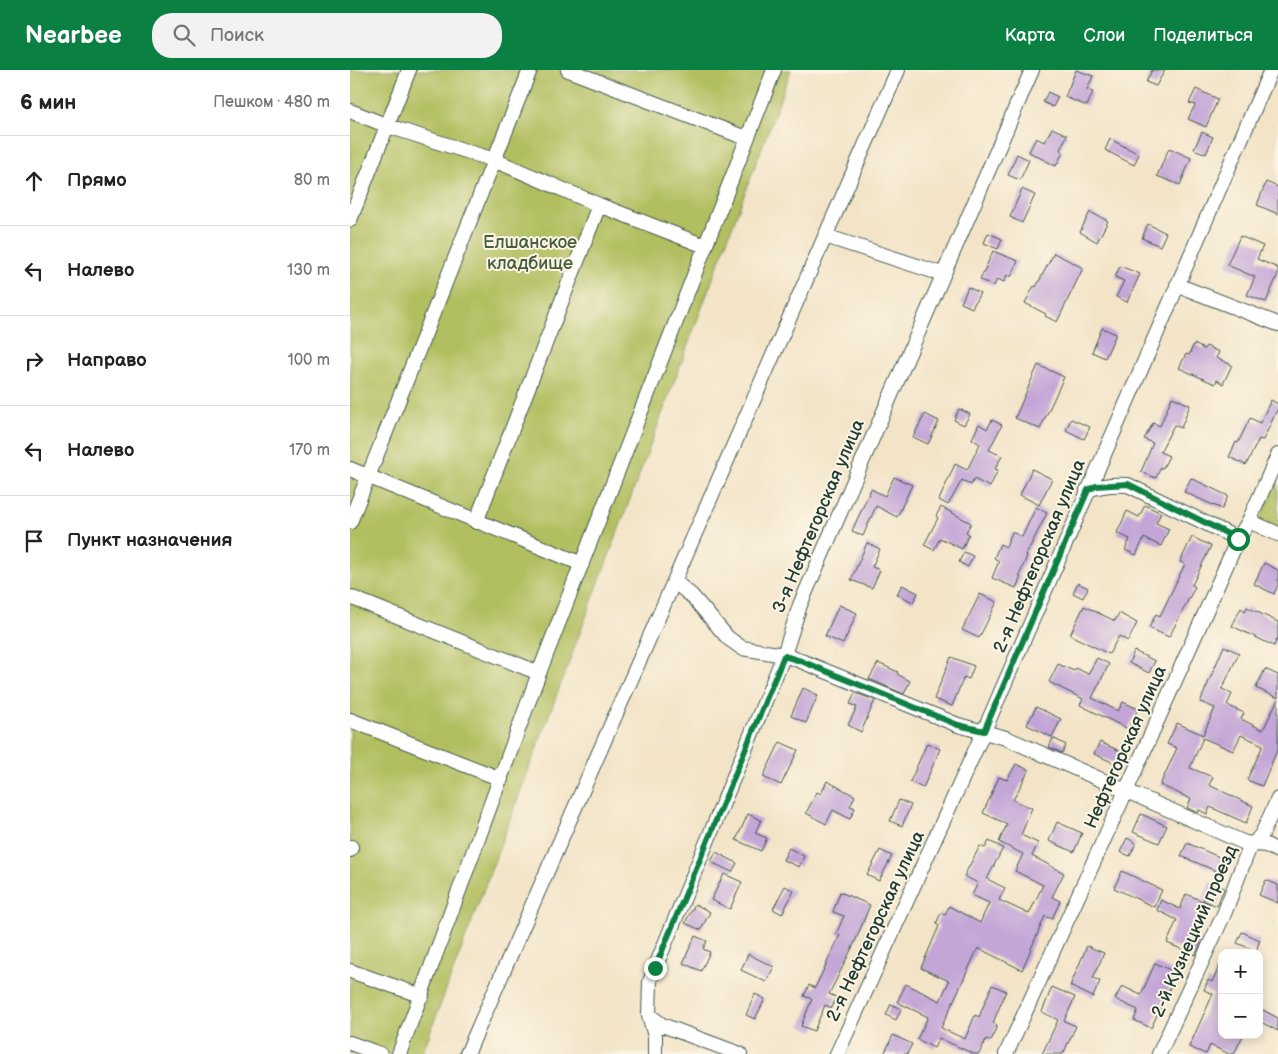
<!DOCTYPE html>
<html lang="ru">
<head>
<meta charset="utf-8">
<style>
  :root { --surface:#fff; --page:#f2f2f2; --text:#222; --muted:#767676; --line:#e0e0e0; --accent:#0b8043 }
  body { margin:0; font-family:"Balsamiq Sans",sans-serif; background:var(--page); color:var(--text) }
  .controls { position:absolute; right:15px; bottom:15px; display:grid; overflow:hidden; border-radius:10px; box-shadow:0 2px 12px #0003 }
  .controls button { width:45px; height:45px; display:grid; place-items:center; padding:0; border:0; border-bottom:1px solid var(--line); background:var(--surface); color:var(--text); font:25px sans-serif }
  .stop { position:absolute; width:15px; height:15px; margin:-11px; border:4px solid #0b8043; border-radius:50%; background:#fff }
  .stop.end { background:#0b8043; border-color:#fff; box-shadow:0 1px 5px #0008 }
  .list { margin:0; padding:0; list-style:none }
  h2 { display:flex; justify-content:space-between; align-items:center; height:65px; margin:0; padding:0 20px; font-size:21px }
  h2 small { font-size:16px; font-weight:400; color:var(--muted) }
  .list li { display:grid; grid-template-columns:32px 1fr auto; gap:15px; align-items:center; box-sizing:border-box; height:90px; padding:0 20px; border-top:1px solid var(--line) }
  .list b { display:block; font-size:19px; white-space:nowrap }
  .list em { font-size:16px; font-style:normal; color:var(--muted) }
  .icon { flex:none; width:28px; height:28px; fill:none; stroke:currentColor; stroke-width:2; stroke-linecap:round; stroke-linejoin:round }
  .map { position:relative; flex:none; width:928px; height:984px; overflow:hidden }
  header { display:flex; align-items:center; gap:30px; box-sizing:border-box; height:70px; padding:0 25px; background:var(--accent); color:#fff }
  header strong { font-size:24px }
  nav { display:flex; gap:28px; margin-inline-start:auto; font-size:18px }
  .search { width:350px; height:45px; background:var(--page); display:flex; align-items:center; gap:12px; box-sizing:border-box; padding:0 18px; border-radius:20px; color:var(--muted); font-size:19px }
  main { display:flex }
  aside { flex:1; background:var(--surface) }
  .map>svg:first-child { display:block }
  .green { fill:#b2bf61; stroke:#687e4a }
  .building { fill:#c3a6d7 }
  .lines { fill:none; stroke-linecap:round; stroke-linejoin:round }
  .minor-casing { stroke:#3f564a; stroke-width:16 }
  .minor { stroke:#fff; stroke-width:14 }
  .route { stroke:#0b8043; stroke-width:6 }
  .labels { text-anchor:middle; stroke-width:4; stroke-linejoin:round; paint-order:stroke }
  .park-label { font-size:18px; fill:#445e3f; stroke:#fcf5e5 }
  .street-label { font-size:18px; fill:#1f3d34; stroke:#fcf5e5 }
</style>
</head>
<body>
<header>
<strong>Nearbee</strong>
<div class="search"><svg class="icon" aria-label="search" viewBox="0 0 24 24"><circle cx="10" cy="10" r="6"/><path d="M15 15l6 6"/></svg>Поиск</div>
<nav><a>Карта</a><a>Слои</a><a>Поделиться</a></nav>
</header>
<main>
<aside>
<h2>6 мин<small>Пешком · 480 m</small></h2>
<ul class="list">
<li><svg class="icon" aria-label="ahead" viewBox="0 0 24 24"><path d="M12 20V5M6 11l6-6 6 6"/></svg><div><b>Прямо</b></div><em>80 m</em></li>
<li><svg class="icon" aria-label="left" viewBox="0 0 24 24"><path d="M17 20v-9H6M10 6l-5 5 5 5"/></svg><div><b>Налево</b></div><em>130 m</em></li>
<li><svg class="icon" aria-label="right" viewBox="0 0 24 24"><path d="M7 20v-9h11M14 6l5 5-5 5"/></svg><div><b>Направо</b></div><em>100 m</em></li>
<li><svg class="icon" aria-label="left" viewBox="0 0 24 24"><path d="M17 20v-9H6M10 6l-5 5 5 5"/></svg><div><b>Налево</b></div><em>170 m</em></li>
<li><svg class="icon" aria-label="arrive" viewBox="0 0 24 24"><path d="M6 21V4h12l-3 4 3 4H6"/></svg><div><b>Пункт назначения</b></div></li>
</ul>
</aside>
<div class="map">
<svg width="928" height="984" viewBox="0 0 928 984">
  <rect width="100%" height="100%" fill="#fcf5e5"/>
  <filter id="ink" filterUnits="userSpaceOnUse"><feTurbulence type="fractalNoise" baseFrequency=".02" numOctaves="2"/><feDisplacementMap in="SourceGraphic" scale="10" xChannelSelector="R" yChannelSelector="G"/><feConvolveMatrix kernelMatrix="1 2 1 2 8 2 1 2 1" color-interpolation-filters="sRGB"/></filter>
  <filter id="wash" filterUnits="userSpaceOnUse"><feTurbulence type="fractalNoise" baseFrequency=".0096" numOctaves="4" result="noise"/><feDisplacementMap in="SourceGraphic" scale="20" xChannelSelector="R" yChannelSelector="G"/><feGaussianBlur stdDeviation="1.12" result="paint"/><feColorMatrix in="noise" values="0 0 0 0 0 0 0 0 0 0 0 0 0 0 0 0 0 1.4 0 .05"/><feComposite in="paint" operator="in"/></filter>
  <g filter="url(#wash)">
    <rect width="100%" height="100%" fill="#f3e4c8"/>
    <!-- green -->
    <path class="green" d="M0 0H441L72 984H0Z
      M928 410V471L909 465 911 460 909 451Z"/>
    <g id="blocks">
      <!-- building -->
      <path class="building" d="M726 0 743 6 737 20 743 22 737 36 715 27Z
        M802 0H815L806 16 796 12Z
        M846 19 868 29 856 57 838 49 845 35 839 33Z
        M698 22 708 27 703 37 693 32Z
        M702 58 717 65 710 80 713 82 706 96 679 82 686 68 694 72Z
        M852 62 863 67 856 84 844 79Z
        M760 69 789 84 784 95 755 80Z
        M819 78 841 88 830 115 807 106Z
        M667 84 679 90 670 110 658 105Z
        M916 112 928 117V144L907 135Z
        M672 119 685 125 672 153 660 147Z
        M740 142 758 151 747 172 730 162Z
        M798 154 816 163 810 176 792 168Z
        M638 163 652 169 648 179 634 173Z
        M890 166 913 176 907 189 928 198V204L916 232 897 225 905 207 877 195Z
        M643 181 668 191 661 207 657 205 654 212 647 209 644 216 630 210Z
        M704 183 733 198 707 252 695 246 696 244 675 233 684 216 686 217Z
        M770 196 790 204 777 232 766 227 774 211 765 207Z
        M618 217 630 223 622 238 611 233Z
        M752 258 766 264 755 288 742 282Z
        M844 274 854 279 856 276 869 282 866 288 882 295 873 314 867 310 865 314 829 298 836 284 839 285Z
        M688 295 714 307 690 359 665 348Z
        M822 327 840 335 831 358 824 355 810 382 819 386 813 398 811 397 806 408 791 402 803 373 794 369 803 353 810 356Z
        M921 330 928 334V338L913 370 909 369 896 395 879 387 886 372 888 373 900 348 910 353Z
        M609 339 620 344 614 355 604 350Z
        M575 344 589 351 578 374 563 367Z
        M721 349 740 357 734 369 716 360Z
        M642 350 652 355 639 380 652 386 645 399 648 400 640 417 624 409 621 415 612 410 598 435 589 430 605 394 617 400 630 374 622 369 629 354 637 359Z
        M682 399 702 409 689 435 670 425Z
        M544 407 562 415 547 447 526 436 513 466 502 461 521 419 535 426Z
        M841 408 878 426 872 439 834 422Z
        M795 435 811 443 806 453 819 459 811 476 794 468 786 485 775 480 780 469 767 463 777 441 789 447Z
        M591 437 621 453 616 462 619 464 612 479 590 468 584 480 574 475 588 448 586 446Z
        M686 437 697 443 676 485 677 486 669 506 671 507 666 518 642 508 649 491 644 488 650 474 656 477 662 462 672 467Z
        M842 467 861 476 842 515 845 517 819 567 799 558 806 544 810 546 835 494 830 492Z
        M517 473 530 479 522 497 530 500 522 518 501 510Z
        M614 482 623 486 618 497 609 492Z
        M914 493 928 500V515L924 524 904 514Z
        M728 513 738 518 733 528 723 523Z
        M552 515 568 523 563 532 547 524Z
        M630 524 647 532 629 568 612 560Z
        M489 535 507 543 493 574 475 566Z
        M734 536 765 551 769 543 787 553 778 571 769 566 759 584 720 565Z
        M897 537 928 552V567L924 576 882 556 891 538 895 541Z
        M874 576 889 583 872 619 882 624 877 635 894 643 891 649 913 660 928 629V678L912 716 897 710 913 675 891 665 883 681 853 668 840 698 863 707 859 715 903 736 896 753 860 737 857 744 849 740 848 743 837 738 841 729 810 715 827 678 817 674 827 653 853 665 865 638 850 632Z
        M784 581 805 591 799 603 779 593Z
        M601 587 624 596 619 609 614 607 602 636 584 629Z
        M747 588 759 594 742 628 768 641 773 632 788 639 778 659 730 635 733 629 699 612 708 594 724 601 726 598 738 604Z
        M528 593 548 602 547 604 560 611 554 624 519 609Z
        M915 599 928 605V628L906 618Z
        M453 618 468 625 456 653 441 646Z
        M505 623 525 630 511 662 498 655 507 637 500 634Z
        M686 637 711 649 702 667 677 655Z
        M703 668 716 675 712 683 699 677Z
        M430 672 448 680 431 715 413 707Z
        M750 672 770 681 764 693 744 684Z
        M577 673 590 679 573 718 560 712Z
        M666 694 679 700 663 730 682 738 671 765 688 773 682 786 714 803 702 827 710 831 702 849 695 846 672 900 628 878 591 958 615 969 625 945 629 947 642 915 656 921 643 953 647 955 641 971 636 969 629 984H624L589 968 584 978 567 969 578 947 547 932 556 914 590 931 599 911 571 898 589 856 586 854 591 843 595 845 599 836 630 853 639 833 622 825 628 813 614 806 630 776 635 778 639 771 653 778 637 809 655 818 649 830 679 844 693 815 665 801 673 784 649 772 657 754 633 743 649 707 657 710Z
        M477 711 505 726 500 736 505 738 500 749 483 740 476 754 456 743 467 722 471 724Z
        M549 730 561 735 552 756 540 751Z
        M398 744 411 750 405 763 417 768 411 781 386 770Z
        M791 744 817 756 809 773 783 762Z
        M707 752 732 763 724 782 699 771Z
        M777 768 786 773 780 786 770 782Z
        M837 773 878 791 873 804 831 786Z
        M439 778 454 786 449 797 433 790Z
        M530 780 542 786 529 811 517 805Z
        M366 782 387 793 382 802 361 792Z
        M772 801 812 820 804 837 764 818Z
        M374 804 392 812 380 839 361 830Z
        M916 810 928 815V833L909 825Z
        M860 812 874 818 867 836 853 830Z
        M435 816 444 821 432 844 423 839Z
        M490 822 520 835 505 872 479 924 486 927 482 938 475 935 464 961 451 956 462 929 454 926 459 915 465 918 490 865 486 864 494 846 483 842Z
        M836 824 860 834 844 871 851 874 845 885 817 873 827 850 807 840 811 830 830 839Z
        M345 834 360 842 351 860 335 853Z
        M892 862 910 870 906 881 887 873Z
        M345 866 357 871 353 879 360 882 351 901 333 893Z
        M737 876 754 883 743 908 750 911 743 927 720 916Z
        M398 884 424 897 416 912 391 900Z
        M872 891V965H893L884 984H879L860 975 856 984 839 977 863 924 854 920 858 910 862 912Z
        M805 893 827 903 801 958 784 950 788 940 765 929 772 916 791 925Z
        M702 917 725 927 714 951 726 956 713 984H692L708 950 692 942Z
        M405 924 415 929 405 949 396 945Z
        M541 934 551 939 546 950 536 945Z
        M909 938 928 948V961L909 951Z
        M543 965 562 974 557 984H534Z"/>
    </g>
  </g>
  <g filter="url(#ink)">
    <use href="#blocks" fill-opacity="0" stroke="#3f564a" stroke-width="1"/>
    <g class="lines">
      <defs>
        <path id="minor" d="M218 0 396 68
          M0 41 38 56 144 90 249 135 355 176
          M0 150 59 0
          M475 166 592 204
          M827 215 928 254
          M0 399 232 494
          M737 420C751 415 764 414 778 415L888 469
          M899 451 928 464
          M0 452 180 0
          M126 452 249 135
          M324 511 342 526 378 568 392 578 434 585 451 591 608 655 656 668 895 773 916 775 928 781
          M0 527 189 603
          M0 650 151 709
          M0 780 1 777
          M0 901 72 926
          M299 945 312 955 390 984
          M0 973 30 984
          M49 984 189 603 424 0
          M117 984 548 0
          M305 984V966L299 945 300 911 305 898 434 585 450 535 682 0
          M487 984 634 661 921 0
          M656 984 776 721 888 469 899 451 928 385
          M809 984 874 844 898 781 912 764 928 729"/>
      </defs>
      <!-- minor casing -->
      <use href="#minor" class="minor-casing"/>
      <!-- minor -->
      <use href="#minor" class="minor"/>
    </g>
  </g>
  <g class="lines" filter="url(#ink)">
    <!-- route -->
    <path class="route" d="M305 898 434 586 451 591 608 655 634 661 738 420 746 416 778 414 888 469"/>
  </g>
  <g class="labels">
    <!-- park labels -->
    <g class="park-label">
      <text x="180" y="178">Елшанское<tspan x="180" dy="21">кладбище</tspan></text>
    </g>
    <!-- street labels -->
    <g class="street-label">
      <text transform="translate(468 446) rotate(-67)" y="6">3-я Нефтегорская улица</text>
      <text transform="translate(689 486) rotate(-67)" y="6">2-я Нефтегорская улица</text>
      <text transform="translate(775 677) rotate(-66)" y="6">Нефтегорская улица</text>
      <text transform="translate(525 856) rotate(-65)" y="6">2-я Нефтегорская улица</text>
      <text transform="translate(844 861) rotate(-66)" y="6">2-й Кузнецкий проезд</text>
    </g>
  </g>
</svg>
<div class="controls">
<button>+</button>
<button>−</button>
</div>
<div class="stop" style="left:888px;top:469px"></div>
<div class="stop end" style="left:305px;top:898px"></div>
</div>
</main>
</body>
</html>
